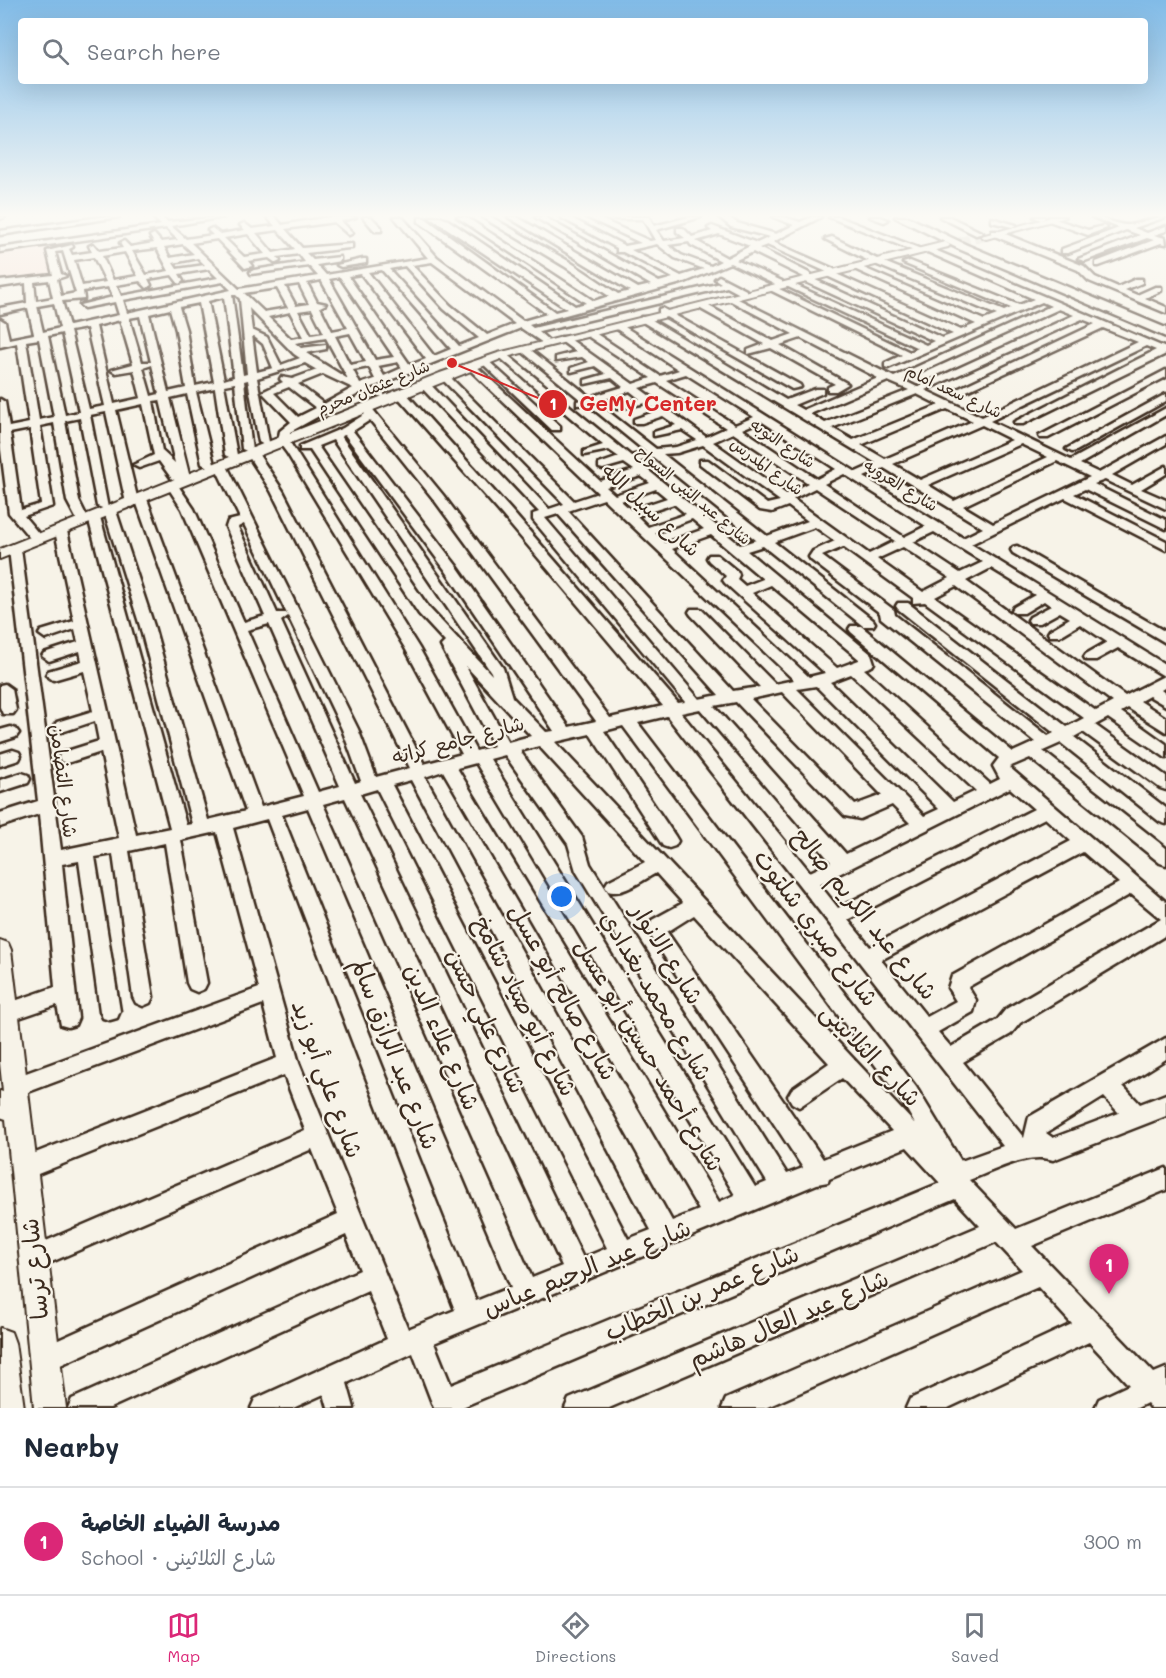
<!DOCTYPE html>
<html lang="en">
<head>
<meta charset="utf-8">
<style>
  :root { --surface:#fff; --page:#f2f2f3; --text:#1f2937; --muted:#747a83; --line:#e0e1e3; --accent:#db2777 }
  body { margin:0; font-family:Mali,"Playpen Sans Arabic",sans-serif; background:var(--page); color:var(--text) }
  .you { position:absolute; left:562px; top:897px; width:21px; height:21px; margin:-15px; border:4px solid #fff; border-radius:50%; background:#1a73e8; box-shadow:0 0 0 9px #1a73e833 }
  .badge { display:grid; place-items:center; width:39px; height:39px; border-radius:50%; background:var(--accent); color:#fff; font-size:20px; font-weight:700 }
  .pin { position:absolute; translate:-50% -50px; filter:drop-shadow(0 2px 3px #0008) }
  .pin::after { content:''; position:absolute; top:32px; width:21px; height:18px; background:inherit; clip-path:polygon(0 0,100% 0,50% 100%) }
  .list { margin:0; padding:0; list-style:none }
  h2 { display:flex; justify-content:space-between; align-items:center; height:78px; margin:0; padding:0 24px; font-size:26px }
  h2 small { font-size:20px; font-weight:400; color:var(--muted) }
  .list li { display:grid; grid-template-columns:39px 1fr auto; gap:18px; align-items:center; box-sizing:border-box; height:108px; padding:0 24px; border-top:2px solid var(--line) }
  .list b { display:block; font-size:22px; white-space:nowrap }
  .list p { margin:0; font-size:20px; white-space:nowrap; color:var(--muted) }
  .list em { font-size:20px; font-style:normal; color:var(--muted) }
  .icon { flex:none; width:33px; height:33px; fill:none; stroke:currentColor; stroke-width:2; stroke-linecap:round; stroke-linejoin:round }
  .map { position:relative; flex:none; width:1166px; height:1408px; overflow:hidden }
  .search { position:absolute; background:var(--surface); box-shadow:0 6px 24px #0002; left:18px; right:18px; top:18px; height:66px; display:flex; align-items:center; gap:15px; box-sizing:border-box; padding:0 21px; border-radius:6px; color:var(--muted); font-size:22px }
  .sheet { height:186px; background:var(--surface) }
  nav { display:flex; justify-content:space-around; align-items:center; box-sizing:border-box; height:84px; border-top:2px solid var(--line); background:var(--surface); font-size:16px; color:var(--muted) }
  nav a { display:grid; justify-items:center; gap:3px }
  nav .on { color:var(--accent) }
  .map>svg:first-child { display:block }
  .built { fill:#f8e3d9 }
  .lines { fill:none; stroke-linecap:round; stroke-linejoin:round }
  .major-tunnel { stroke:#d1cbc0; stroke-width:10; stroke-dasharray:10 5; stroke-linecap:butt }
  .minor-casing { stroke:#3b2a1e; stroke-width:5 }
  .major-casing { stroke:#3b2a1e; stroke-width:4 }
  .highway-casing { stroke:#3b2a1e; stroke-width:5 }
  .minor { fill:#f7f3e8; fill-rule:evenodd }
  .major { fill:#f7f3e8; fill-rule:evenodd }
  .highway { fill:#f7f3e8; fill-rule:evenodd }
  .labels { text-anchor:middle; stroke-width:4.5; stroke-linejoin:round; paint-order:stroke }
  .far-street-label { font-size:16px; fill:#3b2a1e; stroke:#f7f3e8 }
  .street-label { font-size:20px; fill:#3b2a1e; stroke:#f7f3e8 }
  .near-street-label { font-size:24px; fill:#3b2a1e; stroke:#f7f3e8 }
  .leader { fill:none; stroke:#d62828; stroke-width:2 }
  .callout-dot { fill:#d62828; stroke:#f7f3e8; stroke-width:2 }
  .mark-label { font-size:18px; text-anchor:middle; font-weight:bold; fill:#fff }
  .callout-label { font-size:21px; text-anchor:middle; font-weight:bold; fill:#d62828; stroke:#f7f3e8; stroke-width:4.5; stroke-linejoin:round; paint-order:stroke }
</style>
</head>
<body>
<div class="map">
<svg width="1166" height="1408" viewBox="0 0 1166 1408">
  <rect width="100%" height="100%" fill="#f7f3e8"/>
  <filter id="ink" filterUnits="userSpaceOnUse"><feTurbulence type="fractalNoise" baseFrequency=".0167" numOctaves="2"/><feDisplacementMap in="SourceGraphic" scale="12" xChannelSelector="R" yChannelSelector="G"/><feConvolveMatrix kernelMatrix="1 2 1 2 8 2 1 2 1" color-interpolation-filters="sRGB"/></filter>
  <g filter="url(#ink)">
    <!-- built -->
    <path class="built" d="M46 248 54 275 0 283V254Z"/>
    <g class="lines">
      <!-- major-tunnel -->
      <path class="major-tunnel" d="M945 245 986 236"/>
      <defs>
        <path id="minor" d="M0 217H5L0 219Z
          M100 217H119L0 235V231Z
          M153 217H161L167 222 224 217 171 226 186 239 213 235 208 230 212 228 220 234 245 230 240 225 244 223 252 229 275 226 267 217H275L282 225 329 217H356L341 221 353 233 349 235 334 222 285 229 302 248 352 244V248H349L306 253 313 260 340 257V261L317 265 326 275 428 258 394 217H402L437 257 523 321 547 314 419 222V218H425L555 312 567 309 430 217H440L448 220 575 306 586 303 457 217H466L594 301 609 296 564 266 482 217H491L570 262 618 294 630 291 508 217H517L638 288 651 285 535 217H544L659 282 673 278 623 252H617V248L560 217H569L625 246 641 243 586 217H596L650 241 655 240 643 219H615L611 217H649L654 226 689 217H701L656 230 664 241 685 238 677 232V228H683L692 237 712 231 708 228 712 226 757 243 770 237 731 227 719 217H728L737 223 776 234 794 225 773 217H784L800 222 812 217H821L773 242 834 269V273L961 330 976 324 852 268 859 266 984 320 997 315 875 264 825 239 832 237 879 260 1004 311 1011 308 903 263 910 261 1019 305 1034 299 923 250 930 248 1166 348V354L1023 424H1015L1014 422 1156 350 1146 346 990 421 1071 460 1166 408V415L1080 464 1099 473 1166 436V444L1112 475 1132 485 1166 466V474L1141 489 1166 500V509L1105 480 1094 484 1166 520V529L1085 489 1074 494 1166 541V550L1065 498 971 544 1166 665V687L1161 690 1166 694V706L1149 696 1140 701 1166 718V732L1128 708 1121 712 1166 744V758L1108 718 1095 725 1166 776V790L1160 788 1083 732 1074 737 1166 808V824L1160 822 1061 743 1043 751 1166 848V865L1160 863 1030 758 1009 767 1166 902V935L1020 1023 1011 1034 963 1062 1024 1138 1029 1117 1166 1038V1059L1123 1086 1140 1104 1166 1094V1116L1053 1160C1025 1152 995 1171 969 1180L1016 1229 1166 1168V1190L1032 1246 1154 1373 1166 1368V1408H1151L1147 1403 1137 1408H1095L1099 1399 1129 1385 1089 1342 948 1408H906L910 1399 1072 1324 1038 1287 765 1408H722L726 1399 1022 1270 996 1242 609 1408H565L569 1399 980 1226 955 1199 460 1408H434L413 1353 347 1383 354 1408H328L324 1394 293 1408H251L255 1399 387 1339 368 1291 110 1408H68L72 1399 360 1270 346 1235 45 1372 36 1368 32 1359 36 1350 338 1214 312 1149 33 1270 25 1266 21 1258 25 1250 305 1130 284 1075 23 1180 15 1177 12 1169 15 1161 277 1058 263 1004 15 1097 8 1094 5 1087 8 1080 15 1077 259 988 217 832 181 840 207 983 204 989 197 992 190 989 187 983 165 843 129 851 153 997 150 1003 143 1006 136 1003 133 997 113 854 95 857 120 1011 117 1018 110 1020 103 1018 100 1011 79 861 62 864 78 1018 75 1025 68 1027 61 1025 57 1005 7 1022 0 1020V1006L55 987 39 814 0 827V813L38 801 9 549 11 546H19L21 549 61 850 119 838 101 752 67 763 61 761 59 757 61 753 99 741 95 721 62 732 57 730 54 726 57 722 93 711 84 671 53 680 46 675 48 671 82 661 80 651 49 661 42 656 44 653 78 642 75 629 46 639 39 634 41 631 74 621 55 531 61 527 67 531 136 835 170 828 88 517 94 513 100 517 186 825 192 824 140 626 104 511 105 509 97 506 80 418 65 421 79 501 86 515 84 518H76L67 501 54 423 40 426 53 506 24 516 39 534 37 537H29L9 513 0 442V399L5 402 9 427 29 423 17 343 0 347V319L5 322 9 339 34 334 28 308 0 314V308L27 303 26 283 0 287V281L53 275 47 251 72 245 73 247 69 249 72 255 92 252 89 246 93 244 99 251 123 248 120 243 124 241 130 247 154 243 150 236 154 234 161 242 178 240 166 228 0 252V248L161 225ZM278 230 295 249 273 253 256 233ZM248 234 265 254 244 257 224 238ZM719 234 750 246 727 258 696 241ZM217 239 245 268 252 266 248 261 269 258 276 263 280 261 277 257 299 254 305 262 254 270 250 272 251 274 309 266 318 276 239 289 191 243ZM689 242 691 245 721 261 711 266 681 255 668 245ZM183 244 194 254 170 258 164 247ZM657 244 675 258 704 269 681 276 631 250ZM767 245 827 272V276L953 334 942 338 811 278V274L759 248ZM157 248 169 271 146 275 132 251ZM63 251 76 293 61 296 57 279 66 276 61 274 55 252ZM125 252 138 276 113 280 102 256ZM753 252 806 278V282L934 341 926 345 791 283 784 285 918 348 910 352 775 287 768 289 902 355 885 363V367L888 368 1042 302 1051 306 894 377 734 297 727 299 793 334 773 341 705 304H699V308L764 344 748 350V354L771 348 835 384 828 387V391H836L848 384 780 345 801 338 878 378 803 410 794 405 823 393V389H815L786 400 647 317H641V321L876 463 856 472 620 324 612 326 679 370 660 376 592 331H586V335L651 378 633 384 567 337H561V341L576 352 556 357V361L582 357 589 362 571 368V372L595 366 606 374 585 380V384L612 378 623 387 590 397 527 347 519 349 581 400 577 401V405L587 404 646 452 631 456 505 353 497 355 603 445 584 451V455L609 450 619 457 599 464V468L603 469 624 463 634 470 600 481 474 364H468V368L598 493 574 501 447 374H441V378L564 504 549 509 428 382H420V386L539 512 533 514V520L685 702 678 703 511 510 405 392H397V396L503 516 663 706 610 718 443 495 370 406H362L361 408 365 414 343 428 300 446V450H310L419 614 445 642 441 646 494 746 476 751 419 648 289 441 290 432 362 392 384 397V393L370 388 521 328 543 343 548 340 539 332 727 287 740 294H746V290L719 276 715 279 721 283 533 328 529 325 685 282 730 263 776 285H782V281L736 260ZM94 257 106 282 82 286 74 260ZM198 258 205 265 177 269 173 263ZM432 262 515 324 487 335 450 305 412 265ZM405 266 444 309 479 338 459 346 389 269ZM209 269 218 278 121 296 116 285 140 281 147 288 151 285 148 279 172 275 179 284 183 281 179 274ZM382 270 451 349 434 356 368 272ZM361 274 426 359 410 365 348 276ZM340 277 394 357 375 360 329 279ZM49 280 53 298 36 301 34 282ZM321 280 348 328 332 331 320 307 326 304 317 302 307 283ZM223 282 231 290 127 313 123 300ZM299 284 309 304 296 306 285 286ZM108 287 113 297 80 305 84 308 115 302 119 315 69 326 62 301 84 299 83 291ZM277 288 288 308 264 312 244 293ZM232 295H236L240 299 247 374 243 375ZM224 297 234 377 224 380 208 301ZM54 303 60 328 43 332 37 306ZM199 303 214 382 195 386 186 330 179 307ZM249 308 294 354 300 358 281 365 267 337 252 330ZM170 309 176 330 186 388 168 392 149 314ZM312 309 324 333 311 335 298 311ZM1059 309 1074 315 917 387 903 380ZM290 312 303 337 291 339 268 317ZM140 316 151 362H142L129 318ZM1082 319 1095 324 951 392 960 394 1103 328 1138 342 982 417 925 390ZM120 320 133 364 111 370 116 373 134 370 141 398 114 404 96 326ZM87 328 105 406 89 409 70 331ZM62 333 79 412 65 415 48 336ZM350 333 366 362 350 365 335 336ZM252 335 263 344 273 368 257 372ZM326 338 348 379 306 353 326 349V345L301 348 295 343ZM39 339 54 417 39 420 26 341ZM398 362 402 368 384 376 378 366ZM305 363 317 370 292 379 281 377 280 379 283 382 262 392 291 422 280 431 278 441 287 453 405 648 462 754 424 764 283 491 257 452 252 451 244 381 248 380 259 442 264 445 268 444 269 442 257 378ZM152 365 159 394 151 396 143 368ZM369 367 375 379 360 384 353 370ZM323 374 353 388 324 404 298 384ZM686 374 754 417 735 425 666 380ZM888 381 909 390 825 423 810 414ZM235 383 242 449 249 452 247 454 271 491 410 768 376 777 358 729 227 466 225 464H217L215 466 240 518 228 521 226 527 265 616 244 622 194 509 177 484 173 483 167 486 182 509 304 796 261 807 147 499 141 495 137 497 116 410 143 404 154 455 133 465 139 468 159 461 172 479 176 480 189 474 170 398 187 394 202 464 208 467 214 464 196 392 215 388 225 455 231 458 237 455 224 385ZM657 383 726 428 706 437 639 388ZM289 387 316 408 298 417 274 393ZM630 391 640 399 617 405V409L646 403 657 411 634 419V423H642L663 416 676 425 654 432V436L682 430 697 440 676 447 656 449 596 402ZM917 394 939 405 853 440 832 428ZM160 400 175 463 162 451 153 401ZM947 409 973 421 885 459 861 445ZM106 412 126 503 132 507 137 504 246 811 208 820 154 626 116 511 114 508H108L90 415ZM370 420 435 501 596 721 569 727 456 565 353 431ZM761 421 836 469 817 479 742 429ZM982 425 1012 440 920 480 893 464ZM30 429 41 504 21 510 10 433ZM733 433 808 483 786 494 713 442ZM345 435 446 571 554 731 546 732 512 697 503 668 341 436ZM333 440 491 672 492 675 429 608 318 446ZM1021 444 1048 457 954 501 928 485ZM703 445 780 501 767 504 708 460H700V464L760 510 772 512 788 506 808 521 767 536 663 454 677 453ZM653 457 756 540 740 545 638 462ZM1057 461 1090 477 993 524 963 506ZM884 468 983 528 963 538 864 477ZM844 474 926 526 904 537 824 484ZM641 476 650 483 615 495 606 487ZM815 488 895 541 869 554 793 499ZM656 489 667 498 631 510 621 501ZM604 499 608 503 794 680 775 684 701 609H691L689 612 691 615 760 687 733 691 568 511ZM674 504 686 514 648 527 637 516ZM558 514 719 695 699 699 545 518ZM692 519 704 529 665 543 655 533ZM244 524 288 616 286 613H277L238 527ZM815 527 835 541 813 551 809 557 811 560 880 613 881 618 1035 742 1013 752 861 626H851L849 629 851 632 999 758 993 766 1000 779 990 784 864 669 872 666 874 663 871 654 747 551 763 546 863 626H873L875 623 873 620 774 542ZM934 532 983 562 960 573 913 542ZM711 535 763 579 745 586 737 579 739 575 738 572 717 555H709L707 558 709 561 726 576 723 580 725 583 825 673 809 677 672 549ZM843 547 913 598V603L925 602 1084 718 1067 727 908 603H898L896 606 898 609 1054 733 1048 736 895 615 894 610 822 556ZM903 547 950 578 923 592 877 559ZM991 568 1035 595 1014 607 1012 610 1014 613H1024L1044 601 1051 606 1030 617 1028 620 1030 623H1040L1060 612 1070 618 1050 630 1048 633 1050 636H1060L1080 624 1107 642 1086 654 1084 657 1086 660H1096L1118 648 1164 676 1125 696 966 581ZM771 585 859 659V660L837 668 752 593ZM956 586 1113 702 1096 711 935 597ZM288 616 342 729 361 781 355 783 281 621ZM269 624 340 786 318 792 247 630ZM465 665 531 736 508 742ZM851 674 976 791 953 802 830 682ZM816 686 939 809 924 816 797 689ZM782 692 882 795 855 805 751 699ZM736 702 845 816 860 819 892 805 910 823 846 854 714 706ZM700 709 831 862 810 872 681 713ZM667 716 1003 1146 961 1161 916 1087 638 723ZM623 726 902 1101 915 1124 555 742 590 734 663 846 669 848 675 846 678 841 675 836 604 731ZM539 746 645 862 608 881 605 886 608 891C622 896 643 880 656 873L683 903 652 920 649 933 803 1168 787 1174 590 864 582 837 520 751ZM505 755 568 844 576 871 767 1182 755 1187 490 759ZM476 763 735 1195 719 1202 457 768ZM443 771 699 1210 672 1221 425 777ZM411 780 651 1230 628 1239 392 785ZM1010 788 1034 809 838 908 819 884ZM377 789 607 1248 583 1258 360 794ZM345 798 562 1266 532 1278 323 804ZM308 808 511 1287 476 1301 282 815ZM1045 818 1071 841 870 947 848 920ZM267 819 455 1310 408 1329 299 1063 233 828ZM1083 852 1119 883 952 976 948 988 956 1001 927 1017 881 960ZM1131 894 1161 919 1006 1009 997 1020 951 1047 938 1032 973 1012 976 1000 968 987ZM694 915 829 1063 792 1089 788 1096 792 1103 799 1107 842 1078 892 1131 823 1159 667 932ZM1104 1097 1119 1113 1053 1138 1046 1133ZM907 1147 940 1183 451 1385 434 1343 817 1184 828 1182 829 1179Z
          M363 217H371L381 227V231H375Z
          M829 217H839L921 249 914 251Z
          M870 217H881L888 220 884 222Z
          M940 217H950L983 233 976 235Z
          M1034 217H1044L1045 218 1041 220Z
          M1049 217 1088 230 1103 226 1107 228 1088 235 1049 221Z
          M1092 217C1105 217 1117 226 1129 225 1142 223 1153 217 1166 217L1134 228 1147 233 1166 226V231L1154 235 1165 238 1166 244 1161 243 1099 266H1096V262L1154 240 1147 238 1085 261 1078 259 1140 235 1126 230 1068 253H1062V249L1119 228Z
          M992 218 1016 225 1012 227 992 222Z
          M992 231H998L1084 266 1095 277 1118 287 1136 279H1142V283L1125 290 1137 295 1155 287H1161V291L1145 298 1166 307V313L1089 281 1078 270 992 235Z
          M363 259H366V263L341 267 337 265Z
          M662 308 800 385 801 387 792 389 659 313V309Z
          M485 358 560 426V430H552L482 363V359Z
          M1166 370V377L1048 438H1040L1039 436Z
          M1166 394V401L1076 451 1072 452 1066 449Z
          M1017 546 1166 632V643L1013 553 1011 550 1013 547Z
          M5 684 12 689 16 710 13 714H3L0 707V685Z
          M11 727 16 729 19 733 16 737 0 742V730Z
          M13 750 19 752 21 756 19 760 0 766V754Z
          M22 773 28 775 30 779 28 783 0 792V780Z"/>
        <path id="major" d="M1052 217H1066L986 239 981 236Z
          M945 242 950 245 948 247 506 357 0 559V549L440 373 498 353Z
          M0 940 8 943 11 950 66 1408H34L6 1119 0 1117V1091L3 1092 0 1063Z
          M0 1328 11 1332 15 1343 24 1408H0Z"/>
        <path id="highway" d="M895 217H908L967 245 1166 328V337L959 249Z"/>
      </defs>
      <!-- minor casing -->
      <use href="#minor" class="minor-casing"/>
      <!-- major casing -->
      <use href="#major" class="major-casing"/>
      <!-- highway casing -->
      <use href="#highway" class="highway-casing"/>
      <!-- minor -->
      <use href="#minor" class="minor"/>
      <!-- major -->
      <use href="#major" class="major"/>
      <!-- highway -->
      <use href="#highway" class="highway"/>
    </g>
  </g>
  <!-- sky -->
  <linearGradient id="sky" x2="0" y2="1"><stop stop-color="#81bbe7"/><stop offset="0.52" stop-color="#fbfaf5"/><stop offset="1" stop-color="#fbfaf5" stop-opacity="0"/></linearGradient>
  <rect width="1166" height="414" fill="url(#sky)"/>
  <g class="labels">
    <!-- far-street labels -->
    <g class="far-street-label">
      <text transform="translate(373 387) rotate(-22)" y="6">شارع عثمان محرم</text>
      <text transform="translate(954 391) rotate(25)" y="6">شارع سعد امام</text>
      <text transform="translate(783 443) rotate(34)" y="6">شارع النوبه</text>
      <text transform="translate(767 466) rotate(36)" y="6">شارع المدرس</text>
      <text transform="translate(901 485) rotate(32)" y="6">شارع العروبه</text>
      <text transform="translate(694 495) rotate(40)" y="6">شارع عبد النبى السواح</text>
    </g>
    <!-- street labels -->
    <g class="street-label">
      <text transform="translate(651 510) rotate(43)" y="7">شارع سبيل الله</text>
      <text transform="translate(458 740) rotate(-15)" y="7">شارع جامع كراته</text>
      <text transform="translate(64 781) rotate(83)" y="7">شارع التضامن</text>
    </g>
    <!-- near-street labels -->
    <g class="near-street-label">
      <text transform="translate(865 914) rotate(51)" y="8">شارع عبد الكريم صالح</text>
      <text transform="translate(816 928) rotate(53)" y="8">شارع صبري شلتوت</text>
      <text transform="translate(667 954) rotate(58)" y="8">شارع الانوار</text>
      <text transform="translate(563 992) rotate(61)" y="8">شارع صالح أبو عسل</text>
      <text transform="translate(656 996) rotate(59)" y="8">شارع محمد بغدادي</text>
      <text transform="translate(525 1006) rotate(63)" y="8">شارع أبو صياد شامخ</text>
      <text transform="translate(486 1021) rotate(65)" y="8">شارع علي حسن</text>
      <text transform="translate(442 1037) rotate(67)" y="8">شارع علاء الدين</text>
      <text transform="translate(395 1054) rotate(69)" y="8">شارع عبد الرازق سالم</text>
      <text transform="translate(649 1055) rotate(59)" y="8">شارع أحمد حسين أبو عسل</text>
      <text transform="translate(871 1055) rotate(46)" y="8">شارع الثلاثينى</text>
      <text transform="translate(327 1079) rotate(70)" y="8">شارع علي أبو زيد</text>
      <text transform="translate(587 1268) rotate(-22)" y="8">شارع عبد الرحيم عباس</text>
      <text transform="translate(35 1269) rotate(-96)" y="8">شارع ترسا</text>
      <text transform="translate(702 1293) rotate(-23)" y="8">شارع عمر بن الخطاب</text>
      <text transform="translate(789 1319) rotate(-23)" y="8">شارع عبد العال هاشم</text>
    </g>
  </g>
  <!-- callouts -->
  <path class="leader" d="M452 363L553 404"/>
  <g class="callout-dot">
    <circle cx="452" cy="363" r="6"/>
    <circle cx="553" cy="404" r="15"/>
  </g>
  <g class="mark-label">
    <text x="553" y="410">1</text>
  </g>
  <g class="callout-label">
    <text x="648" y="411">GeMy Center</text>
  </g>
</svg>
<div class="you"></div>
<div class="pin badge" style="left:1109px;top:1294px">1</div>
<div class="search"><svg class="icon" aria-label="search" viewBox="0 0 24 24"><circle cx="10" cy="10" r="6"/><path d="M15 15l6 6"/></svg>Search here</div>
</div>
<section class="sheet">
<h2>Nearby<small></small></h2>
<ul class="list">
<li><span class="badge">1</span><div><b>مدرسة الضياء الخاصة</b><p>School · شارع الثلاثينى</p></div><em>300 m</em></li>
</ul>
</section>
<nav>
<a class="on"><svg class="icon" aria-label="map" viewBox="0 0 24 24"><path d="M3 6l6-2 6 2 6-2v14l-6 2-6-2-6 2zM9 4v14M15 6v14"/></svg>Map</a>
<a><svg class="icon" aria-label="directions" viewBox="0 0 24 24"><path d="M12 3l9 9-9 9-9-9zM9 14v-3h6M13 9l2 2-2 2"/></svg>Directions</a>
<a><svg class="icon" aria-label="saved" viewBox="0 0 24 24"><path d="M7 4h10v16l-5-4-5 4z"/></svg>Saved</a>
</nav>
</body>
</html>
